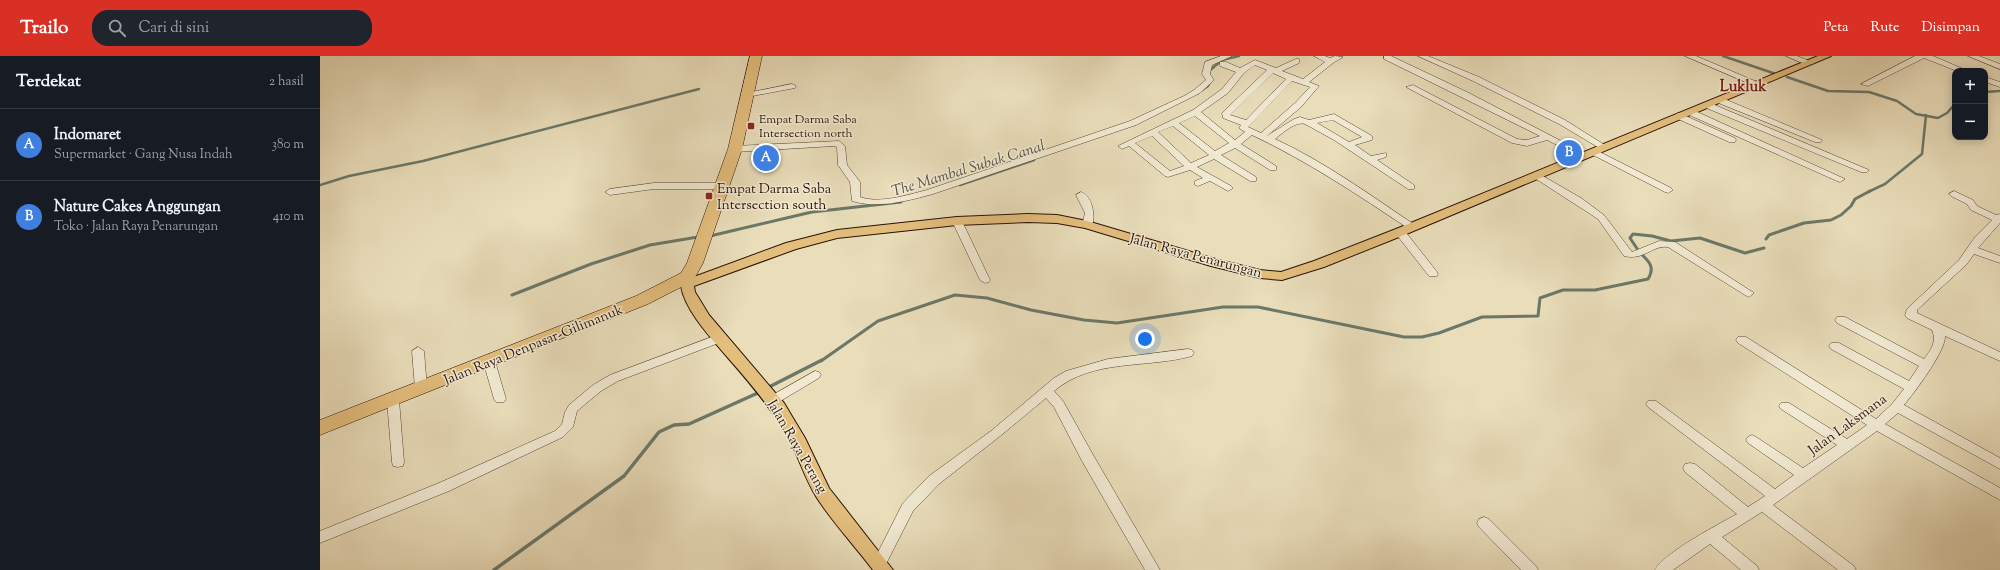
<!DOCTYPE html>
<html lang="id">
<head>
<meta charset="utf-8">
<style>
  :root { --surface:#171b24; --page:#20242c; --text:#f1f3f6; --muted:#9ea1a6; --line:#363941; --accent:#d93025 }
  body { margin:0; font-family:"Sorts Mill Goudy",serif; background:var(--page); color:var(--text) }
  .controls { position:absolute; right:12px; top:12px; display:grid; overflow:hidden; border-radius:8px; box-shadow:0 2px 10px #0003 }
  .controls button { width:36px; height:36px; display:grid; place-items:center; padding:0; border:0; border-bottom:1px solid var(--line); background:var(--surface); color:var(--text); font:20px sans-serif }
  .you { position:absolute; left:825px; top:283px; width:14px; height:14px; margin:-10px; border:3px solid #fff; border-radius:50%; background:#1a73e8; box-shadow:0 0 0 6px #1a73e833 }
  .badge { display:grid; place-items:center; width:26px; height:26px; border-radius:50%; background:var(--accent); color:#fff; font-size:13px; font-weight:700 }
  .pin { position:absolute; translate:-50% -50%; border:2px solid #fff; box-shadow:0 1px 4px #0006 }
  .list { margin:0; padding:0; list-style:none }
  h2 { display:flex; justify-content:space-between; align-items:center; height:52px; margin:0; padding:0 16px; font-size:17px }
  h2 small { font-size:13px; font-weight:400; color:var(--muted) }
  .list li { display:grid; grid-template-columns:26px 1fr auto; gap:12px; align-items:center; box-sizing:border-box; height:72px; padding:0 16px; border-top:1px solid var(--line) }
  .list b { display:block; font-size:15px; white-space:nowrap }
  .list p { margin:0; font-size:13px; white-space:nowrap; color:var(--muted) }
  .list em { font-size:13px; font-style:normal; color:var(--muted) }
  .icon { flex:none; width:22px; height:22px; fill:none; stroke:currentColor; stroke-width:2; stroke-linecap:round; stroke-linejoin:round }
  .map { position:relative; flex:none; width:1680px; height:514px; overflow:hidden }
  header { display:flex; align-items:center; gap:24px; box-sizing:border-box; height:56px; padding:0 20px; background:var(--accent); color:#fff }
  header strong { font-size:19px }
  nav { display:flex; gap:22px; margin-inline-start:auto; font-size:14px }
  .search { width:280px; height:36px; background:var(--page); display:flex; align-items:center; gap:10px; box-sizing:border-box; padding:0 14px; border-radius:16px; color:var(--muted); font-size:15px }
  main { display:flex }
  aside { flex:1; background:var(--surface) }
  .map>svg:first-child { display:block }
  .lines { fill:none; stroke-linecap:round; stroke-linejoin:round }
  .stream-far2 { stroke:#6b7869; stroke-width:2.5 }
  .stream-far1 { stroke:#6b7869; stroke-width:3 }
  .stream { stroke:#6b7869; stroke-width:3.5 }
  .minor-casing { stroke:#584532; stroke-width:1 }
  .major-casing { stroke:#281205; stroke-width:2 }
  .highway-casing { stroke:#281205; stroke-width:1 }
  .minor { fill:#f1e9d2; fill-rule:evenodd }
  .major { fill:#e4be7d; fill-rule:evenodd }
  .highway { fill:#e4be7d; fill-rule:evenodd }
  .poi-dot { fill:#8f2418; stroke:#f1e9d2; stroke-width:1.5 }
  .labels { text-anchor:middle; stroke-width:3; stroke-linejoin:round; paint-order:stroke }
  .far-poi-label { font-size:12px; fill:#281205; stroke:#f1e9d2; text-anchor:start }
  .poi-label { font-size:14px; fill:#281205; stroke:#f1e9d2; text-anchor:start }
  .street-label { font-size:14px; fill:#281205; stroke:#f1e9d2 }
  .far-district-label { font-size:15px; font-weight:bold; fill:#7a1f14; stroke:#f1e9d2 }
  .water-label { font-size:15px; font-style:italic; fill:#4f4e3f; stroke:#f1e9d2 }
</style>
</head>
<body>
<header>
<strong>Trailo</strong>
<div class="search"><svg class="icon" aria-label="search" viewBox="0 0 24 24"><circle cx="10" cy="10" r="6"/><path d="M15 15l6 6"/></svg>Cari di sini</div>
<nav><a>Peta</a><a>Rute</a><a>Disimpan</a></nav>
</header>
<main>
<aside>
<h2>Terdekat<small>2 hasil</small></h2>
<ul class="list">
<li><span class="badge" style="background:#3f7fe0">A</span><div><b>Indomaret</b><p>Supermarket · Gang Nusa Indah</p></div><em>380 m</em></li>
<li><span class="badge" style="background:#3f7fe0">B</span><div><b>Nature Cakes Anggungan</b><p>Toko · Jalan Raya Penarungan</p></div><em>410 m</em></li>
</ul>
</aside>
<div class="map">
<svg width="1680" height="514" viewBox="0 0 1680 514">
  <rect width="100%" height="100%" fill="#e9ddba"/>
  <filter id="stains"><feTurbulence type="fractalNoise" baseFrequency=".005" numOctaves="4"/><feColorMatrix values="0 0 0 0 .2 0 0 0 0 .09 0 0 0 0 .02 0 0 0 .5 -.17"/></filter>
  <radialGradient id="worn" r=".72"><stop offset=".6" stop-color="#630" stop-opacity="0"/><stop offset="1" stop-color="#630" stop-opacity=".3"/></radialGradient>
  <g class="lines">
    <!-- stream-far2 -->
    <path class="stream-far2" d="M1403 0 1456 18
      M889 15 902 4 919 0
      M1467 21 1508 35 1549 36 1577 45 1596 58 1618 62 1627 57 1635 48
      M1665 36 1680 35
      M878 37 888 30 890 26
      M0 129 29 120 103 105 379 33
      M640 129 714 104
      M1548 136 1565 128 1602 98 1606 59"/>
    <!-- stream-far1 -->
    <path class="stream-far1" d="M390 180 492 156 581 146
      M1446 183 1449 179 1484 167 1511 164 1521 159 1531 150 1535 143 1550 135
      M1318 194 1310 182 1313 178 1332 180 1351 185 1380 182 1425 197 1444 192
      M192 239 271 208 330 189 378 181
      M501 305 558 265 635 239 667 242 711 254 764 264 797 267 903 251H938L1084 281H1102L1119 277 1162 261 1218 260 1220 242 1243 234H1275L1328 223C1335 212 1330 206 1321 198"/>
    <!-- stream -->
    <path class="stream" d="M447 332 502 304
      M174 514 304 420 339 376 354 369 369 368 440 336"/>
    <defs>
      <path id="minor" d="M901 0H912L892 9 890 18 894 24 880 37 816 69 613 138C587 145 558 153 532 145L530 126 518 109 517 91 514 90 415 96 411 93 415 90 519 85 525 90 527 109 540 126V141C560 148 587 139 607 134L810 65 864 40 874 34 886 24 882 18 885 6Z
        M994 0H1005L1010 2 1015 0 1023 1 1013 7 989 26 999 30 981 51 947 80 974 63 980 61 989 64 1014 58 1052 80V84L1035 89 1051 100 1066 97V101L1057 104 1094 129V133H1088L1014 84 985 68C975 65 963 77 955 83 1005 106 1050 139 1095 169L1097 171 1095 173H1089C1038 139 987 105 932 79L921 88 956 110V114H950L915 92 901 99 936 121V125H930L894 103 877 111 911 130 913 132 908 135 890 125 878 130 875 129V125L883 122 870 114 848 121 845 120 809 90 802 93 798 90 873 54 902 33 916 16 900 10V6H906L920 12 935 4 956 12 976 3H979V7L962 15 983 23 1005 6ZM935 9 947 14 902 57 903 62 921 69 919 72 925 76 915 84 881 56 908 37 924 17ZM953 17 966 23 926 64 910 59ZM972 25 990 31 975 47 941 77 928 71ZM875 60 909 87 895 95 859 67ZM1013 64 1042 81 1029 86 997 67ZM853 70 889 99 871 107 838 76ZM832 80 864 110 850 115 815 87Z
        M1064 0H1071L1147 36 1268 99 1264 102 1261 101 1227 84 1207 90 1192 87 1086 31 1093 29 1197 83 1207 84 1220 80 1064 3Z
        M1098 0H1108L1159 21 1245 64 1288 91 1287 93H1281L1239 68 1153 25Z
        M1365 0H1376L1442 28 1435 30Z
        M1466 0H1477L1494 7 1487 9Z
        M1595 0H1613L1648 15H1637L1604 2 1548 30 1541 28Z
        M1648 0H1659L1680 8V13Z
        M1665 21 1680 26V31L1665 26Z
        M472 28 476 30 475 32 427 41 423 39 427 37Z
        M1396 42H1402L1502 84 1501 86H1495L1396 46Z
        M1384 47H1390L1549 114 1547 116H1541L1384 51Z
        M1367 54H1373L1525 123 1520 126 1517 125 1367 58Z
        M1359 57 1415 82 1416 84 1415 86H1409L1356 62V58Z
        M1274 93 1351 132 1353 134 1348 137 1345 136 1271 98 1270 96Z
        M1216 116 1261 142 1284 159 1312 196 1339 185 1355 186 1434 237 1429 241 1425 239 1348 191C1332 189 1324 205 1304 200L1278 163 1213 121 1211 119Z
        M334 127H401L406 130 401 133H334L290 139 285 136 290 133Z
        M1634 135 1653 144 1657 150 1676 159 1680 158V167L1658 192 1680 200V207L1654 198 1647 208 1597 254V257L1680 296V305L1625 280C1626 295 1594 337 1584 349L1680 402V413L1578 357 1565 368 1680 432V444L1557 375 1453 449 1534 510 1536 514H1518L1442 456 1402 481 1437 510 1439 514H1421L1390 488 1353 514H1335C1342 498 1399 468 1417 458L1365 416 1363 412 1365 408 1370 407 1375 408 1428 451 1445 440 1328 351 1326 348 1328 345H1336L1455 433 1474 419 1428 387 1426 384 1428 381 1432 379 1436 381 1483 412 1517 389 1461 353 1459 350 1461 347H1469L1527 383 1547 369 1418 287 1416 284 1418 281H1426L1556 363 1572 348 1584 333 1511 293 1509 290 1511 287H1519L1589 325 1599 310 1517 267 1515 264 1517 261H1525L1604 303C1611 294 1617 286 1612 274L1587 262 1585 259 1587 253 1639 204 1655 181 1672 164 1651 154 1647 148 1631 140 1629 138Z
        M761 136C772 139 776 160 772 169L767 172 762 169 765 157 756 139Z
        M637 162 642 165 670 224 669 226 665 227 660 224 632 165Z
        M1080 173 1084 174 1117 216 1118 218 1117 220H1109L1076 178 1075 176 1076 174Z
        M400 278 406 282 404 285 298 325 281 335 257 355 253 371 243 381 129 435 0 487V475L119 427 235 375 242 368 245 356 249 349 273 329 290 319Z
        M98 291 104 295 107 332 105 335H97L95 332 92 295Z
        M868 293 872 294 874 297 872 300C826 313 773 302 734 335L743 345 772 397 840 514H825L762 405 734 351 726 342 679 381 619 428 593 455 564 512 560 514 554 512 552 508 583 447 609 420 671 375 734 322 746 315 788 303Z
        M169 301 173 302 175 305 186 343 184 346H176L174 343 163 305 165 302Z
        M495 315 499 316 501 319 499 322 457 347H449L447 344 449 341Z
        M73 339 77 341 79 344 84 406 83 410 78 411 73 410 72 406 67 344 69 341Z
        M1164 461 1169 463 1216 510 1218 514H1201L1159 471 1157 467 1159 463Z"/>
      <path id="major" d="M1498 0H1511L1084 179 1004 211 962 224 940 222 891 210 765 172 737 167 708 166 637 169 517 182 476 193 374 230 375 236 389 259 464 347 485 382 509 432 573 514H553C535 490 514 468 497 442 485 423 479 402 469 382 452 353 431 328 409 303 393 284 365 255 361 230L355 229 353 226 355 223 371 222 466 187 517 174 637 161 708 158 737 159 767 165 899 204 940 214 961 216 994 205 1076 173Z"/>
      <path id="highway" d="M430 0H442L422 93 383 207 373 225 328 248 0 379V364L316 240 361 217 367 207 408 93Z"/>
    </defs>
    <!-- minor casing -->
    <use href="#minor" class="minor-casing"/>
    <!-- major casing -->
    <use href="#major" class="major-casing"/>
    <!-- highway casing -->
    <use href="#highway" class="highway-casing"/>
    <!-- minor -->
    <use href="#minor" class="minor"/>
    <!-- major -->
    <use href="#major" class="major"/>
    <!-- highway -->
    <use href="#highway" class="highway"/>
  </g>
  <!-- markers -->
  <g class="poi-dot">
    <rect x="427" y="66" width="8" height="8" rx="2"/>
    <rect x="385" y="136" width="8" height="8" rx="2"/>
  </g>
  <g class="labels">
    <!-- far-poi labels -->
    <g class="far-poi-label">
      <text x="439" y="67">Empat Darma Saba<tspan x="439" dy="14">Intersection north</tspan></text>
    </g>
    <!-- poi labels -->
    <g class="poi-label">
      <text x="397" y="137">Empat Darma Saba<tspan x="397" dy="16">Intersection south</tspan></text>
    </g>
    <!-- street labels -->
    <g class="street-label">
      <text transform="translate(876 199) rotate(15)" y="5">Jalan Raya Penarungan</text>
      <text transform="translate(213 288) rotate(-22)" y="5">Jalan Raya Denpasar-Gilimanuk</text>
      <text transform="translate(1527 368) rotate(-36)" y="5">Jalan Laksmana</text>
      <text transform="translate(478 390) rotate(60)" y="5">Jalan Raya Perang</text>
    </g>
    <!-- far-district labels -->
    <g class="far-district-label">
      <text x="1423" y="35">Lukluk</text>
    </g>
    <!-- water labels -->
    <g class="water-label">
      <text transform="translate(648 112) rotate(-17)" y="5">The Mambal Subak Canal</text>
    </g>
  </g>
  <rect width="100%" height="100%" filter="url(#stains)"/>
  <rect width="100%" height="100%" fill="url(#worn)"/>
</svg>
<div class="controls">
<button>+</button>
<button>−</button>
</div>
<div class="you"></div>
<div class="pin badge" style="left:446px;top:102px;background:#3f7fe0">A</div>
<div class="pin badge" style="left:1249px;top:97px;background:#3f7fe0">B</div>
</div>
</main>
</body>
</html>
